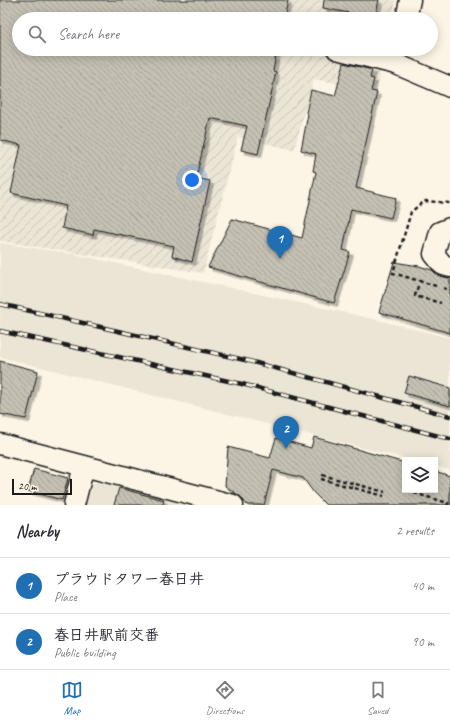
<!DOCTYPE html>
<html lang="en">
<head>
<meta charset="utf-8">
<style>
  :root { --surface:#fff; --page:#f2f2f3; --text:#2b2b33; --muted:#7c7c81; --line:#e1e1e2; --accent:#1f6fb2 }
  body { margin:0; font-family:Caveat,"Klee One",sans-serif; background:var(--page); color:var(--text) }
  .controls { position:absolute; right:12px; bottom:12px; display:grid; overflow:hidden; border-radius:0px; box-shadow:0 2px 10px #0003 }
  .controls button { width:36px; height:36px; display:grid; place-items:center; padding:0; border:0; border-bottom:1px solid var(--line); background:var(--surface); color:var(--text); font:20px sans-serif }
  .scale { position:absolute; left:12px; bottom:10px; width:60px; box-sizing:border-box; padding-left:4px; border:2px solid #1c1c1c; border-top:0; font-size:11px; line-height:14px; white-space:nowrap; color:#1c1c1c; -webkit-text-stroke:3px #fcf5e5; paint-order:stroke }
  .you { position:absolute; left:192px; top:180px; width:14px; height:14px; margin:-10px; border:3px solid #fff; border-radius:50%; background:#1a73e8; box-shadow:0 0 0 6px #1a73e833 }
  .badge { display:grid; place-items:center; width:26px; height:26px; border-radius:50%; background:var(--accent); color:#fff; font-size:13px; font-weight:700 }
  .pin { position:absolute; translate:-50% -33px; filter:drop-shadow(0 1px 2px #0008) }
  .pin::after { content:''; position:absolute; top:21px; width:14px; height:12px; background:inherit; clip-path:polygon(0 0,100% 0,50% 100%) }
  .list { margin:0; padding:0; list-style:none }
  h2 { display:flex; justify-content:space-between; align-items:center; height:52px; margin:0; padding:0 16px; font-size:17px }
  h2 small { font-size:13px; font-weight:400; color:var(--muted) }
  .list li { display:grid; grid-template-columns:26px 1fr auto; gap:12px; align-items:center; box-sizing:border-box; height:56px; padding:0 16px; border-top:1px solid var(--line) }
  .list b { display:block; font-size:15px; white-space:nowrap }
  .list p { margin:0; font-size:13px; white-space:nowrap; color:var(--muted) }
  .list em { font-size:13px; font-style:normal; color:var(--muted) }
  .icon { flex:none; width:22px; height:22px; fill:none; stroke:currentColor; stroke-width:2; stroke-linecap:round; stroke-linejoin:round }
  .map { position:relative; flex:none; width:450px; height:505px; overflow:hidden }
  .search { position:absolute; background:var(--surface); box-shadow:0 2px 10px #0003; left:12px; right:12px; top:12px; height:44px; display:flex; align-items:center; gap:10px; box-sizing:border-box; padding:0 14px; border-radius:22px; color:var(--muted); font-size:15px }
  .sheet { height:164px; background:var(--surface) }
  nav { display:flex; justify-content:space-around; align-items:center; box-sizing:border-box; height:56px; border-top:1px solid var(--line); background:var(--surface); font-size:11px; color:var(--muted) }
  nav a { display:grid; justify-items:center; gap:2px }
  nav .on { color:var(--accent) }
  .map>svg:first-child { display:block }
  .built { fill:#ebe5d6 }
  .industrial { fill:url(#industrial-furrows) }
  .building { fill:url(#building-back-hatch); stroke:#1c1c1c; filter:url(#shadow) }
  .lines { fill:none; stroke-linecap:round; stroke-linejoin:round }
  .minor-casing { stroke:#1c1c1c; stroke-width:23 }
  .path { stroke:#1c1c1c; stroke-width:2.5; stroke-dasharray:4 3; stroke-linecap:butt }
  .minor { stroke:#fcf5e5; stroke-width:20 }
  .rail-casing { stroke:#1c1c1c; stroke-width:4.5 }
  .rail { stroke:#fcf5e5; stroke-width:3; stroke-dasharray:9; stroke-linecap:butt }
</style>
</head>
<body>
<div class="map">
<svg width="450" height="505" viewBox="0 0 450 505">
  <defs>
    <pattern id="industrial-furrows" width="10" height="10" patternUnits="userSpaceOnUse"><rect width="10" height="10" fill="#ebe5d6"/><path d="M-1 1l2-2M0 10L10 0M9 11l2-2" fill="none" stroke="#c9c4b7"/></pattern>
    <pattern id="building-back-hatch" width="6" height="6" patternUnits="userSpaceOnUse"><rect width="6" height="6" fill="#c4c0b3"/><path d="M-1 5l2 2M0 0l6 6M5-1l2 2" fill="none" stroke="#a8a499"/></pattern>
    <filter id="shadow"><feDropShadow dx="3.5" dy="3.5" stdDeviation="0" flood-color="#0004"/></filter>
  </defs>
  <rect width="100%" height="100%" fill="#fcf5e5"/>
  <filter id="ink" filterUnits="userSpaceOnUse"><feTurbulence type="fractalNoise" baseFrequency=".025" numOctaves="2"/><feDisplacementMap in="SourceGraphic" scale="8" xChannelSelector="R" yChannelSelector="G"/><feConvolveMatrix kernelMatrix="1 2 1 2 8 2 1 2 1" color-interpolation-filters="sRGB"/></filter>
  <g filter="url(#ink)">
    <!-- built -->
    <path class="built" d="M0 243 73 254 374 319 450 338V470L435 466V460H411L0 357Z
      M97 482 190 505H84L89 486Z"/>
    <!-- industrial -->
    <path class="industrial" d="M0 0H396L392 19H19V49H385L377 91 314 79 294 150 238 137 203 273 0 241Z"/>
    <!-- building -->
    <path class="building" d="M0 0H288L284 19H19V49H277L273 71 276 72 258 154 241 150 247 126 210 118 196 178 210 181 192 262 172 256 174 246 94 229 93 235 62 228 66 206 11 193 21 145 0 140Z
      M324 0H379L375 18 323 8Z
      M344 63 372 70 370 78 374 79 371 91 377 92 356 188 396 198 391 218 351 209 343 250 350 252 334 303 208 267 232 219 302 238 316 172 313 171 316 154 301 150 308 114 306 113 311 90 335 96Z
      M394 262 419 266 432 270 440 276 450 278V333L379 312Z
      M0 361 38 371 26 419 0 414Z
      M409 376 450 388V406L404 393Z
      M314 437 405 463V490H435V471L450 476V505H326L314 493 303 478 273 470 264 505H247L241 497 225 486 228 447 270 458 276 438 311 448Z
      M34 469 68 478 62 500 28 491Z
      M119 488 164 500 163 505H114Z"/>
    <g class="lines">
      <defs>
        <path id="minor" d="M406 19 410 0
          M337 49 396 64 450 87
          M450 228 440 232 434 254 443 265 450 267
          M0 444 233 505
          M74 505 84 466"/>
      </defs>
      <!-- minor casing -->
      <use href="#minor" class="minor-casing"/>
      <!-- path -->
      <path class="path" d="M418 286 415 296 441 303
        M436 286 393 273 411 212 424 201 450 203
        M443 288 450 290
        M322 475 385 492
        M321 479 384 496
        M414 493 448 503 447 505"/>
      <!-- minor -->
      <use href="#minor" class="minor"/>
      <defs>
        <path id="rail" d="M0 304 249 361 450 416
          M0 331 242 384 450 439"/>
      </defs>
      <!-- rail casing -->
      <use href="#rail" class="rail-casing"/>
      <!-- rail -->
      <use href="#rail" class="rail"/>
    </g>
  </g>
</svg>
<div class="controls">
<button><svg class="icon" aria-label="layers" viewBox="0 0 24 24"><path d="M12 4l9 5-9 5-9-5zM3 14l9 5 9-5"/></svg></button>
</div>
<div class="scale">20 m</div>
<div class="you"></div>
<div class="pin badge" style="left:280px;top:259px">1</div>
<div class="pin badge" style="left:286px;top:449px">2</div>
<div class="search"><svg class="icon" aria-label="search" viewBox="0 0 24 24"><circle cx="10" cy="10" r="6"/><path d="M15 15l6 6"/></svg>Search here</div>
</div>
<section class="sheet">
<h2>Nearby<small>2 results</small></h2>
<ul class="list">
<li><span class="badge">1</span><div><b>プラウドタワー春日井</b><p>Place</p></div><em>40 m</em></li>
<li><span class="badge">2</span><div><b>春日井駅前交番</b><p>Public building</p></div><em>90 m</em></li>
</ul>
</section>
<nav>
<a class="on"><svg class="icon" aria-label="map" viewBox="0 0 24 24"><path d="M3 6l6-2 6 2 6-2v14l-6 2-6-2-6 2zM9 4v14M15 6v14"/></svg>Map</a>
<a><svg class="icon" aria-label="directions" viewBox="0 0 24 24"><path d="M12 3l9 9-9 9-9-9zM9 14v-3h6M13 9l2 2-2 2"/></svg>Directions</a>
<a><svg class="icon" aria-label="saved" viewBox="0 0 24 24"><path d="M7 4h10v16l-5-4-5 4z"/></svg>Saved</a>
</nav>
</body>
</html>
